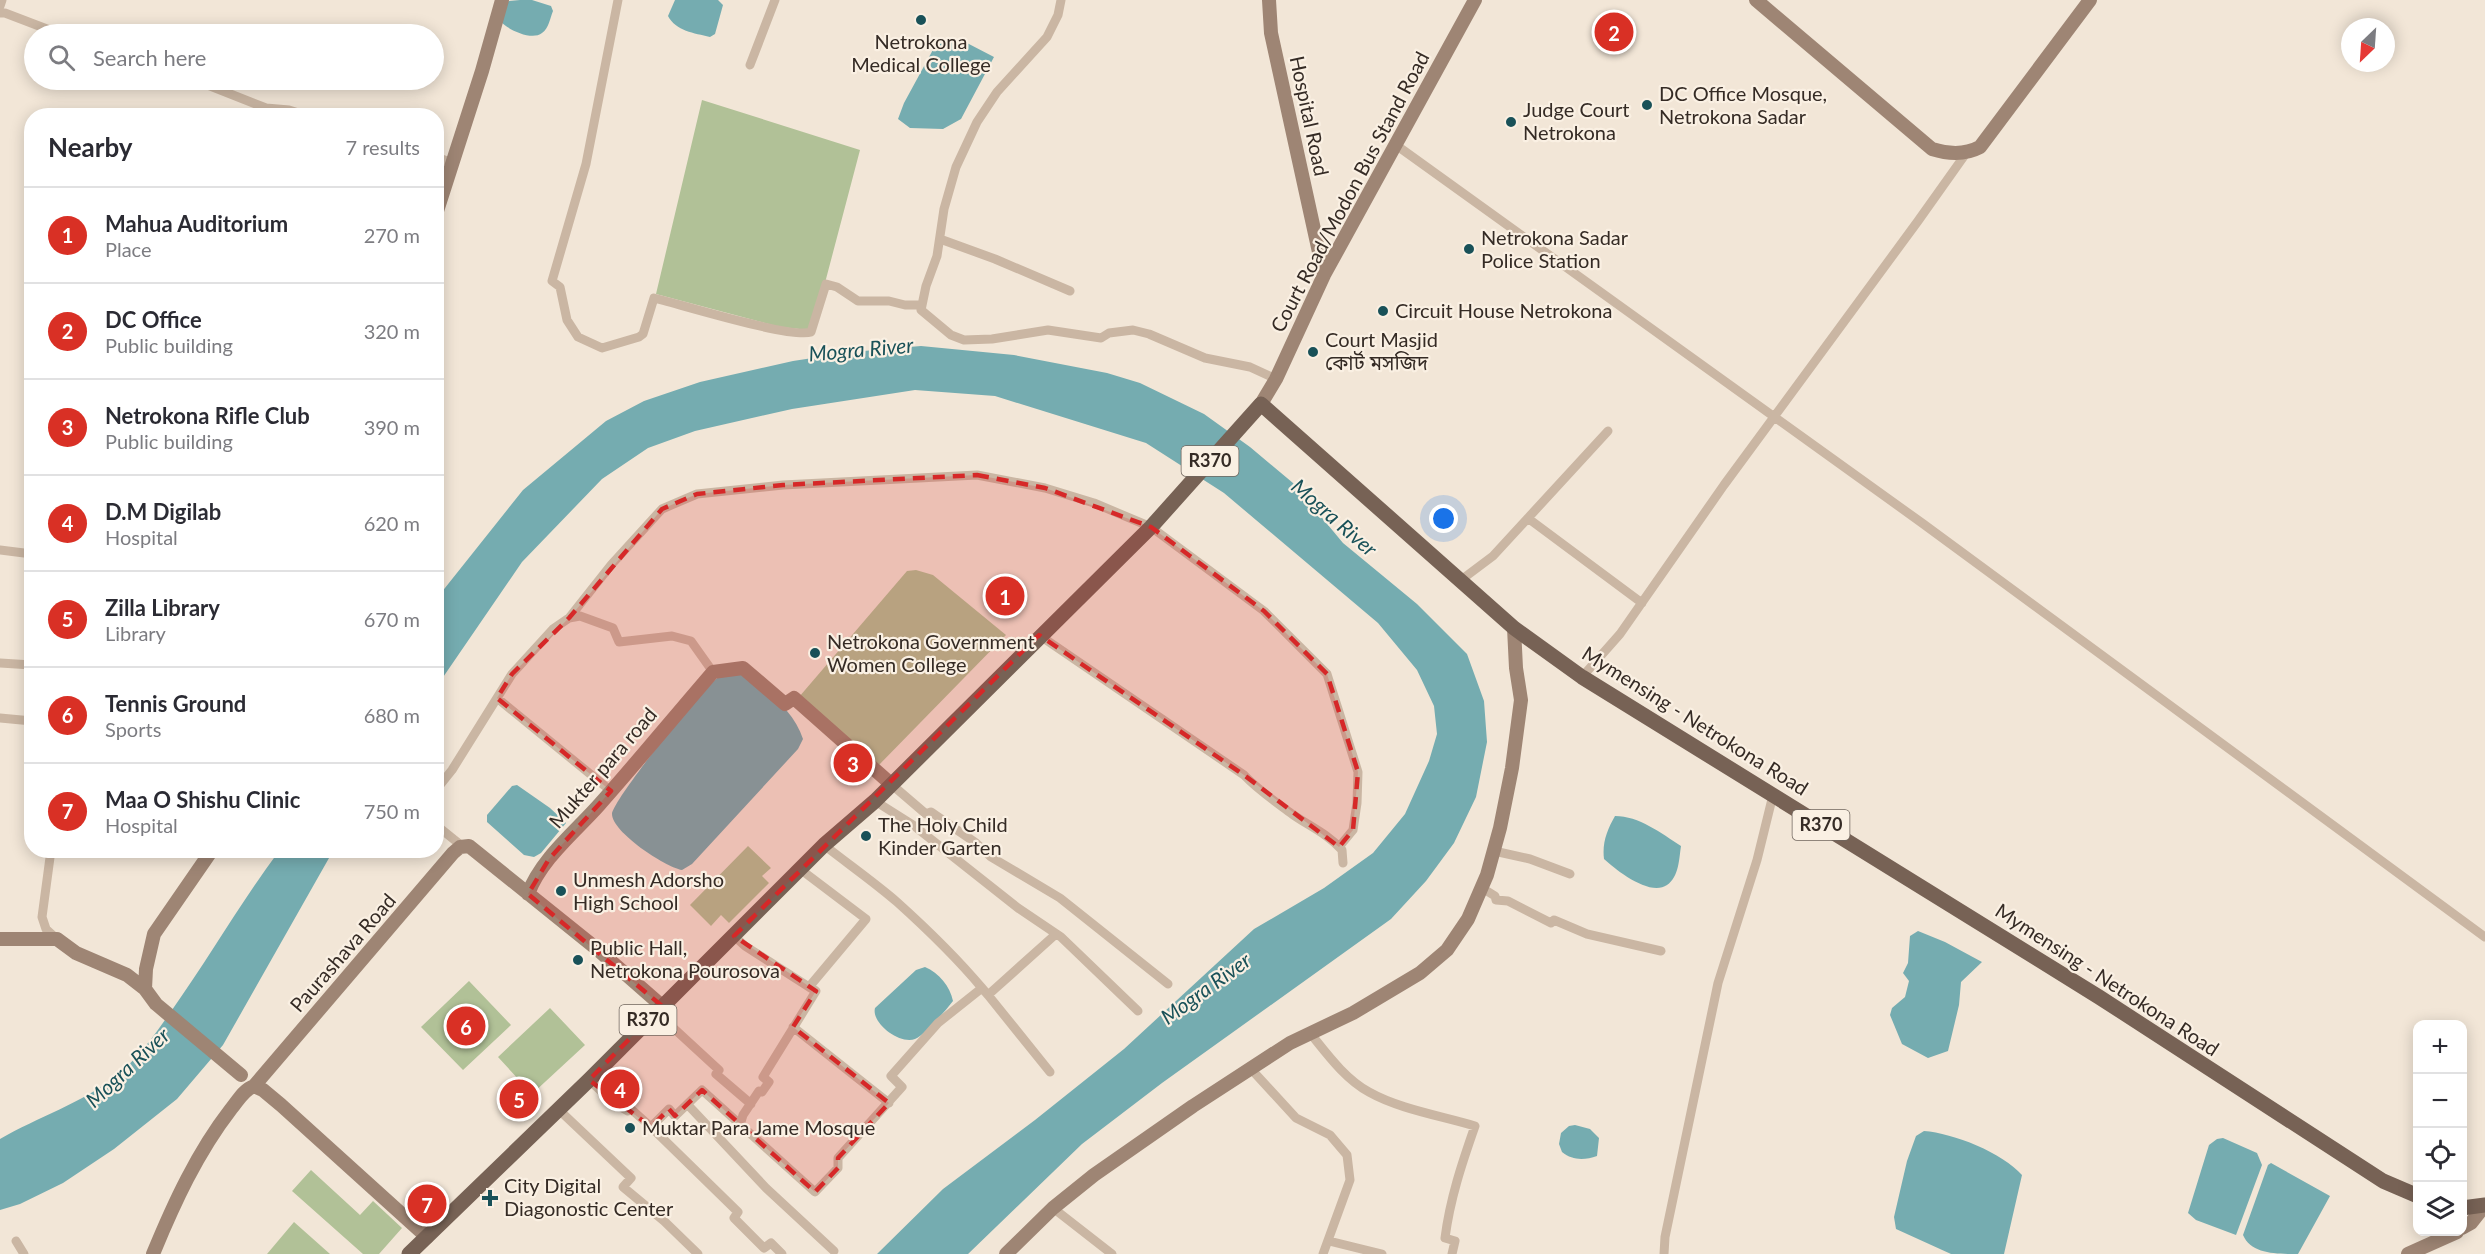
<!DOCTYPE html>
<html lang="en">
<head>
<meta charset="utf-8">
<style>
  :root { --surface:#fff; --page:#f2f2f3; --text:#2b2b33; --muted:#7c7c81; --line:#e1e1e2; --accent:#d93025 }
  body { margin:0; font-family:Lato,"Noto Sans Bengali",sans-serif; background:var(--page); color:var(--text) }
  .controls { position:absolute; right:18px; bottom:18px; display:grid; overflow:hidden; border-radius:12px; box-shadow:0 3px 15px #0003 }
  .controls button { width:54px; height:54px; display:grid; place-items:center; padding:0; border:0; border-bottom:2px solid var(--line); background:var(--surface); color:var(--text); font:30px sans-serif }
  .compass { position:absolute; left:2341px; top:18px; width:54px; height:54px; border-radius:50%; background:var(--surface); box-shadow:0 3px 15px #0003; rotate:205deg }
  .you { position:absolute; left:1444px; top:519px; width:21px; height:21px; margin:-15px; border:4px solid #fff; border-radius:50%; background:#1a73e8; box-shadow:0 0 0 9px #1a73e833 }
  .badge { display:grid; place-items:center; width:39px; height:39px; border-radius:50%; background:var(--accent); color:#fff; font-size:20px; font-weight:700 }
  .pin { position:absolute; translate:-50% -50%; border:3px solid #fff; box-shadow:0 2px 6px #0006 }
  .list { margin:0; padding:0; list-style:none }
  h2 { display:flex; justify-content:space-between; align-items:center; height:78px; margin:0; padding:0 24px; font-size:26px }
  h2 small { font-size:20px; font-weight:400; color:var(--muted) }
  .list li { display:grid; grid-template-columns:39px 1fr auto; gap:18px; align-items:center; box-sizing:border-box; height:96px; padding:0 24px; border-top:2px solid var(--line) }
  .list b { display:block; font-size:22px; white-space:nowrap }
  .list p { margin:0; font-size:20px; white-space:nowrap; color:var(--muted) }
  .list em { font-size:20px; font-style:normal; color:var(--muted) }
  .icon { flex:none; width:33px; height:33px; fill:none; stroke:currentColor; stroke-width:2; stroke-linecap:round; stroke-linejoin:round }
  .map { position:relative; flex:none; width:2485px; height:1254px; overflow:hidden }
  .search { position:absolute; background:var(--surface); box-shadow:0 3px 15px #0003; left:24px; top:24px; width:420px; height:66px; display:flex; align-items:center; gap:15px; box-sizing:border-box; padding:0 21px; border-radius:33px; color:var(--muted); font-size:22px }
  .panel { position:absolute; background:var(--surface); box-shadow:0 3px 15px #0003; left:24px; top:108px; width:420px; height:750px; border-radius:24px }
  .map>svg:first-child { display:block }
  .green { fill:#b1c197 }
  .water { fill:#75acb0 }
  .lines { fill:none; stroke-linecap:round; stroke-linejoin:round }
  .street { stroke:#cab6a3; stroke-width:9 }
  .secondary { stroke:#9e8574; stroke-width:14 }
  .primary { stroke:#776255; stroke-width:15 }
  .marked { fill:#d62828; fill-opacity:0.2; stroke:#d62828; stroke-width:4.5; stroke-dasharray:12 8; stroke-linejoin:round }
  .poi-dot { fill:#195158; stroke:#faf0e3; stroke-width:2 }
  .labels { text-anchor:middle; stroke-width:4.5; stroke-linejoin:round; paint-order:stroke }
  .shield { fill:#faf0e3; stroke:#70665e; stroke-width:1.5 }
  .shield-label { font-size:18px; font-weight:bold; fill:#352b25 }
  .poi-label { font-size:20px; fill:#352b25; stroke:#faf0e3; text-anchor:start }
  .street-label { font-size:20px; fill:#352b25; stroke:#faf0e3 }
  .water-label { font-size:21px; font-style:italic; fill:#195158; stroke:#faf0e3 }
</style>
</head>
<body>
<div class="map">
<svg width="2485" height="1254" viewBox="0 0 2485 1254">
  <rect width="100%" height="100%" fill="#f2e6d7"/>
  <!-- green -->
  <path class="green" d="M702 100 860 150 816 317 809 330 780 327 656 294Z
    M916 570 933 575 1006 635 876 768 799 697 907 571Z
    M748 846 771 868 762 876 769 883 729 923 721 915 711 926 690 905Z
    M469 981 511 1025 463 1070 421 1027Z
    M550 1008 585 1045 532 1094 498 1057Z
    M311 1170 360 1215 373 1201 402 1228 379 1254H363L292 1191Z
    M294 1222 330 1254H267Z"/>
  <!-- water -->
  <path class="water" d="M520 0H532L551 6 553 11C550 18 549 28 542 33 532 41 509 30 501 22L503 8 509 1Z
    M675 0H718L723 5 715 34 710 37C694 33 676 31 668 16Z
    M953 39 967 43 994 57 961 119 943 129 910 128 898 119 904 103 935 46Z
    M921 346 1014 355 1107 373 1140 383 1204 414 1250 447 1293 483 1343 543 1417 604 1467 654 1484 701 1487 742 1476 797 1454 843 1426 881 1391 919 1162 1083 1082 1144 968 1254H877L943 1189 1035 1120 1124 1049 1254 929 1324 888 1373 853 1405 814 1429 761 1437 734 1434 706 1417 670 1378 623 1224 493 1146 443 995 396 915 390 792 409 695 431 648 448 602 479 522 562 437 686V598L523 490 606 421 644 401 700 382 793 361 852 352Z
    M741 674C766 689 794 710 803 739L798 749 692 864 682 870C665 867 612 832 612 814 612 801 705 684 719 677 725 673 734 674 741 674Z
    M517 785 550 808 566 823 541 853 534 857 524 855 487 822V815L512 786Z
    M1615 816C1639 816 1661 833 1681 846 1679 859 1679 877 1667 885 1650 897 1616 870 1604 859 1602 843 1607 830 1615 816Z
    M279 851H333L223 1045 177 1099 114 1149 63 1183 20 1204 0 1210V1139C38 1117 82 1103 116 1076 138 1059 156 1033 172 1010 209 958 241 902 279 851Z
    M1918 931 1945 942 1982 962 1961 982 1959 1005 1948 1051 1928 1058 1902 1044 1890 1015 1892 1008 1905 997 1909 981 1903 973 1908 963 1910 936Z
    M925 967C939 973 950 986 953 1001 946 1010 925 1035 915 1039 900 1045 871 1023 875 1008L916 970Z
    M1575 1125 1590 1129 1599 1138 1597 1156C1585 1160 1573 1161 1562 1152L1559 1144 1561 1133 1569 1126Z
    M1924 1131C1953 1133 2003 1153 2022 1175L2004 1254H1951L1896 1229 1894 1217 1907 1161 1916 1136Z
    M2223 1138 2257 1153 2262 1165 2236 1235 2196 1220 2188 1213 2209 1145 2217 1139Z
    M2271 1163 2330 1196 2298 1254C2276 1254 2251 1254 2243 1235L2268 1165Z"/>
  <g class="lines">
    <!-- street -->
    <path class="street" d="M618 0 586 164 552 281 560 287 567 320 578 337 602 348 639 337 643 334 654 298C682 305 792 339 811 332L826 284 837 287 858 301H889L905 305H921
      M1061 0 1058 15 1047 37 997 92 977 122 956 167 944 209 937 256 926 286 921 310 951 335 964 340 992 339 1048 330 1101 338 1109 333 1133 330 1149 334 1205 358 1250 367 1276 379
      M0 6 2 0
      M0 13H5L60 34
      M750 65 775 0
      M195 80 266 108 262 116
      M266 108 289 110 308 116
      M1396 145 1922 523 2485 937
      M436 157 453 163
      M940 239 995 259 1070 291
      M1529 519 1642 603
      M0 550 32 554
      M1461 580 1493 556 1608 431
      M569 618 611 565 662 509 697 494 783 485 977 475 1045 488 1094 503 1151 527 1264 611 1327 674 1358 772 1357 803 1353 830 1339 847
      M1039 635 1244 775C1258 790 1276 802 1292 814 1309 826 1328 834 1342 850L1343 863
      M0 663 32 665
      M1582 677 1620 634 1724 485 1918 221 1967 152
      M497 698 611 791
      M0 718 32 721
      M891 784 926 814 931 812 976 843 991 857 1060 898 1168 984
      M436 790 452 770 512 674 553 629 569 618 580 616 613 628 619 642 672 636 691 641 713 672
      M875 801 913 825 1018 908 1061 937 1138 1011
      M436 825 462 846
      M51 850 42 917 46 929 57 939
      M1494 851 1530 859 1570 874
      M1482 888 1495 896 1496 900 1508 901 1551 923 1554 920 1587 934 1661 951
      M734 936 745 946 809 987
      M982 988 988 995 1056 934
      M988 995 1050 1072
      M656 1012 719 1070 716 1074 751 1104
      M793 1027 889 1103
      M1310 1033C1327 1054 1345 1079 1369 1092 1399 1109 1442 1116 1475 1126 1462 1163 1450 1199 1445 1238L1455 1241 1452 1254
      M1251 1069 1296 1118 1330 1135 1347 1155 1350 1180 1323 1254
      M589 1080 614 1103 628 1111 631 1109 651 1127 669 1109 675 1116 702 1090 815 1192 838 1168V1158L902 1087 891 1076 938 1023 982 988C956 957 927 929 897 902 874 882 848 864 824 845
      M688 1105 766 1188 834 1251
      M558 1109 631 1178 623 1187 664 1221 698 1254
      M740 1125 743 1115 759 1091 762 1092 769 1082 763 1077 816 991 809 987 866 919 800 869
      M651 1127 738 1212 734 1218 764 1248 771 1243 782 1254
      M1053 1208 1112 1254
      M16 1241 24 1254
      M1329 1241 1382 1254
      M1664 1254 1665 1237 1718 983 1757 860 1773 795"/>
    <!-- secondary -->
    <path class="secondary" d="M1269 0 1271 33 1324 275
      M1756 0 1932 149C1948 154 1965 155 1980 147L2090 0
      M436 214 482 71 502 0
      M1261 404 1276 379 1324 275 1475 0
      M212 850 154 934 146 969 145 989 156 1004 241 1075
      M528 894C541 859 575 832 599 805 638 761 675 716 713 672L743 668 785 704 794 698 891 784
      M0 939H57L76 953 127 975 145 989
      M254 1086 453 853 460 847 469 846 597 949 662 1006
      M2462 1228 2471 1223 2485 1205
      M153 1254C174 1203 197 1153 231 1109 238 1101 243 1090 254 1086L263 1090 281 1105 427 1237
      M1006 1254 1053 1208 1094 1175 1193 1106 1290 1043 1353 1013 1420 973 1447 950 1468 919 1487 875 1500 828 1512 768 1521 700 1516 668 1514 628
      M2408 1254 2457 1232"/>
    <!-- primary -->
    <path class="primary" d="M2462 1208 2485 1205
      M409 1254 589 1080 824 845 875 801 1151 527 1261 404 1514 628 1582 677 2099 997 2383 1181 2418 1196"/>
  </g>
  <!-- marked area -->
  <path class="marked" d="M977 475 1045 488 1151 527 1264 611 1327 674 1358 772 1353 830 1339 847 1244 775 1039 635 734 936 816 991 793 1027 889 1103 838 1158V1168L815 1192 702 1090 675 1116 669 1109 651 1127 589 1080 662 1006 528 894 549 859 611 791 497 698 512 674 569 618 662 509 697 494 783 485Z"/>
  <!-- markers -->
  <g class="poi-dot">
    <circle cx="921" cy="20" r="6"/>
    <circle cx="1647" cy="105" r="6"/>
    <circle cx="1511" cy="122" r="6"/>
    <circle cx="1469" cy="249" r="6"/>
    <circle cx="1383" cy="311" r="6"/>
    <circle cx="1313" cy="352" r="6"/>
    <circle cx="815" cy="653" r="6"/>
    <circle cx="866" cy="836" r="6"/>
    <circle cx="561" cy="891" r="6"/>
    <circle cx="578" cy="960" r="6"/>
    <circle cx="630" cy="1128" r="6"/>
    <path d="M487 1189h6v6h6v6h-6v6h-6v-6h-6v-6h6z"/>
  </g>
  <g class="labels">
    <!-- shield labels -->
    <g class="shield">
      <rect x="1181.5" y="446" width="57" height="30" rx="4.5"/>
      <rect x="1792.5" y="810" width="57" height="30" rx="4.5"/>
      <rect x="619.5" y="1005" width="57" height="30" rx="4.5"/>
    </g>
    <g class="shield-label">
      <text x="1210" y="467">R370</text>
      <text x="1821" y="831">R370</text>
      <text x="648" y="1026">R370</text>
    </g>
    <!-- poi labels -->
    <g class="poi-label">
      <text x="921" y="49" text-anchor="middle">Netrokona<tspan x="921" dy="23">Medical College</tspan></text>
      <text x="1659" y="101">DC Office Mosque,<tspan x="1659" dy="23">Netrokona Sadar</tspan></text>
      <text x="1523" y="117">Judge Court<tspan x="1523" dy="23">Netrokona</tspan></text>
      <text x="1481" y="245">Netrokona Sadar<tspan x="1481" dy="23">Police Station</tspan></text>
      <text x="1395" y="318">Circuit House Netrokona</text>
      <text x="1325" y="347">Court Masjid<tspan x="1325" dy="23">কোর্ট মসজিদ</tspan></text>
      <text x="827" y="649">Netrokona Government<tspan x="827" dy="23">Women College</tspan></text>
      <text x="878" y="832">The Holy Child<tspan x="878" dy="23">Kinder Garten</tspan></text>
      <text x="573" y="887">Unmesh Adorsho<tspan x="573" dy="23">High School</tspan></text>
      <text x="590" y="955">Public Hall,<tspan x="590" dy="23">Netrokona Pourosova</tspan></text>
      <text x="642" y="1135">Muktar Para Jame Mosque</text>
      <text x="504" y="1193">City Digital<tspan x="504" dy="23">Diagonostic Center</tspan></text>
    </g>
    <!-- street labels -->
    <g class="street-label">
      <text transform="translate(1309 116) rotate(78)" y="7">Hospital Road</text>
      <text transform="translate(1350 192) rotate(-62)" y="7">Court Road/Modon Bus Stand Road</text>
      <text transform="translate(1695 721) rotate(32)" y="7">Mymensing - Netrokona Road</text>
      <text transform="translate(603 768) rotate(-49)" y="7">Mukter para road</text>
      <text transform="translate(343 953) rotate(-49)" y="7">Paurashava Road</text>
      <text transform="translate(2107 980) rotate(33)" y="7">Mymensing - Netrokona Road</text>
    </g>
    <!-- water labels -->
    <g class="water-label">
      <text transform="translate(861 350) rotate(-5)" y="7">Mogra River</text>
      <text transform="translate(1334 518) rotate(41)" y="7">Mogra River</text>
      <text transform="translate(1206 989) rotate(-36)" y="7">Mogra River</text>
      <text transform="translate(128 1068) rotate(-43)" y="7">Mogra River</text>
    </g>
  </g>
</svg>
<div class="controls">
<button>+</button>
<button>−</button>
<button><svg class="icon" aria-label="locate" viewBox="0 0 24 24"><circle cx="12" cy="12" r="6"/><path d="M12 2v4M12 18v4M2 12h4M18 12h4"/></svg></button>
<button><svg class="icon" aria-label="layers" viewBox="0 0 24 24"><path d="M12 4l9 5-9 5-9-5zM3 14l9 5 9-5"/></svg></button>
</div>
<svg class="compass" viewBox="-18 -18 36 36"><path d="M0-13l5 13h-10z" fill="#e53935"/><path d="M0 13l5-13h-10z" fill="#7c7c81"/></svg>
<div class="you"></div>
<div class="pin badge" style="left:1005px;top:596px">1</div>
<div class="pin badge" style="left:1614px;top:32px">2</div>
<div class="pin badge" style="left:853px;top:763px">3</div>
<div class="pin badge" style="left:620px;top:1089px">4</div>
<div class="pin badge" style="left:519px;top:1099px">5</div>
<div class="pin badge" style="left:466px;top:1026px">6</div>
<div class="pin badge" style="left:427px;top:1204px">7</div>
<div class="search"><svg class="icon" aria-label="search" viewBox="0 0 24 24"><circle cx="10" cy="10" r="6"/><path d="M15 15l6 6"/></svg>Search here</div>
<section class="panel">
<h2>Nearby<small>7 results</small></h2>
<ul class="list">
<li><span class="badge">1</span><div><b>Mahua Auditorium</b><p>Place</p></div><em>270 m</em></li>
<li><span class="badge">2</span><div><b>DC Office</b><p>Public building</p></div><em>320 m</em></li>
<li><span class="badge">3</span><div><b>Netrokona Rifle Club</b><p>Public building</p></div><em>390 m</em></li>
<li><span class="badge">4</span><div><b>D.M Digilab</b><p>Hospital</p></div><em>620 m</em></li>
<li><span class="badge">5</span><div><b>Zilla Library</b><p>Library</p></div><em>670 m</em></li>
<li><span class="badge">6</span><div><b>Tennis Ground</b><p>Sports</p></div><em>680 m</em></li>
<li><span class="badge">7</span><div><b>Maa O Shishu Clinic</b><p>Hospital</p></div><em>750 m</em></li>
</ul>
</section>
</div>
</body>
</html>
